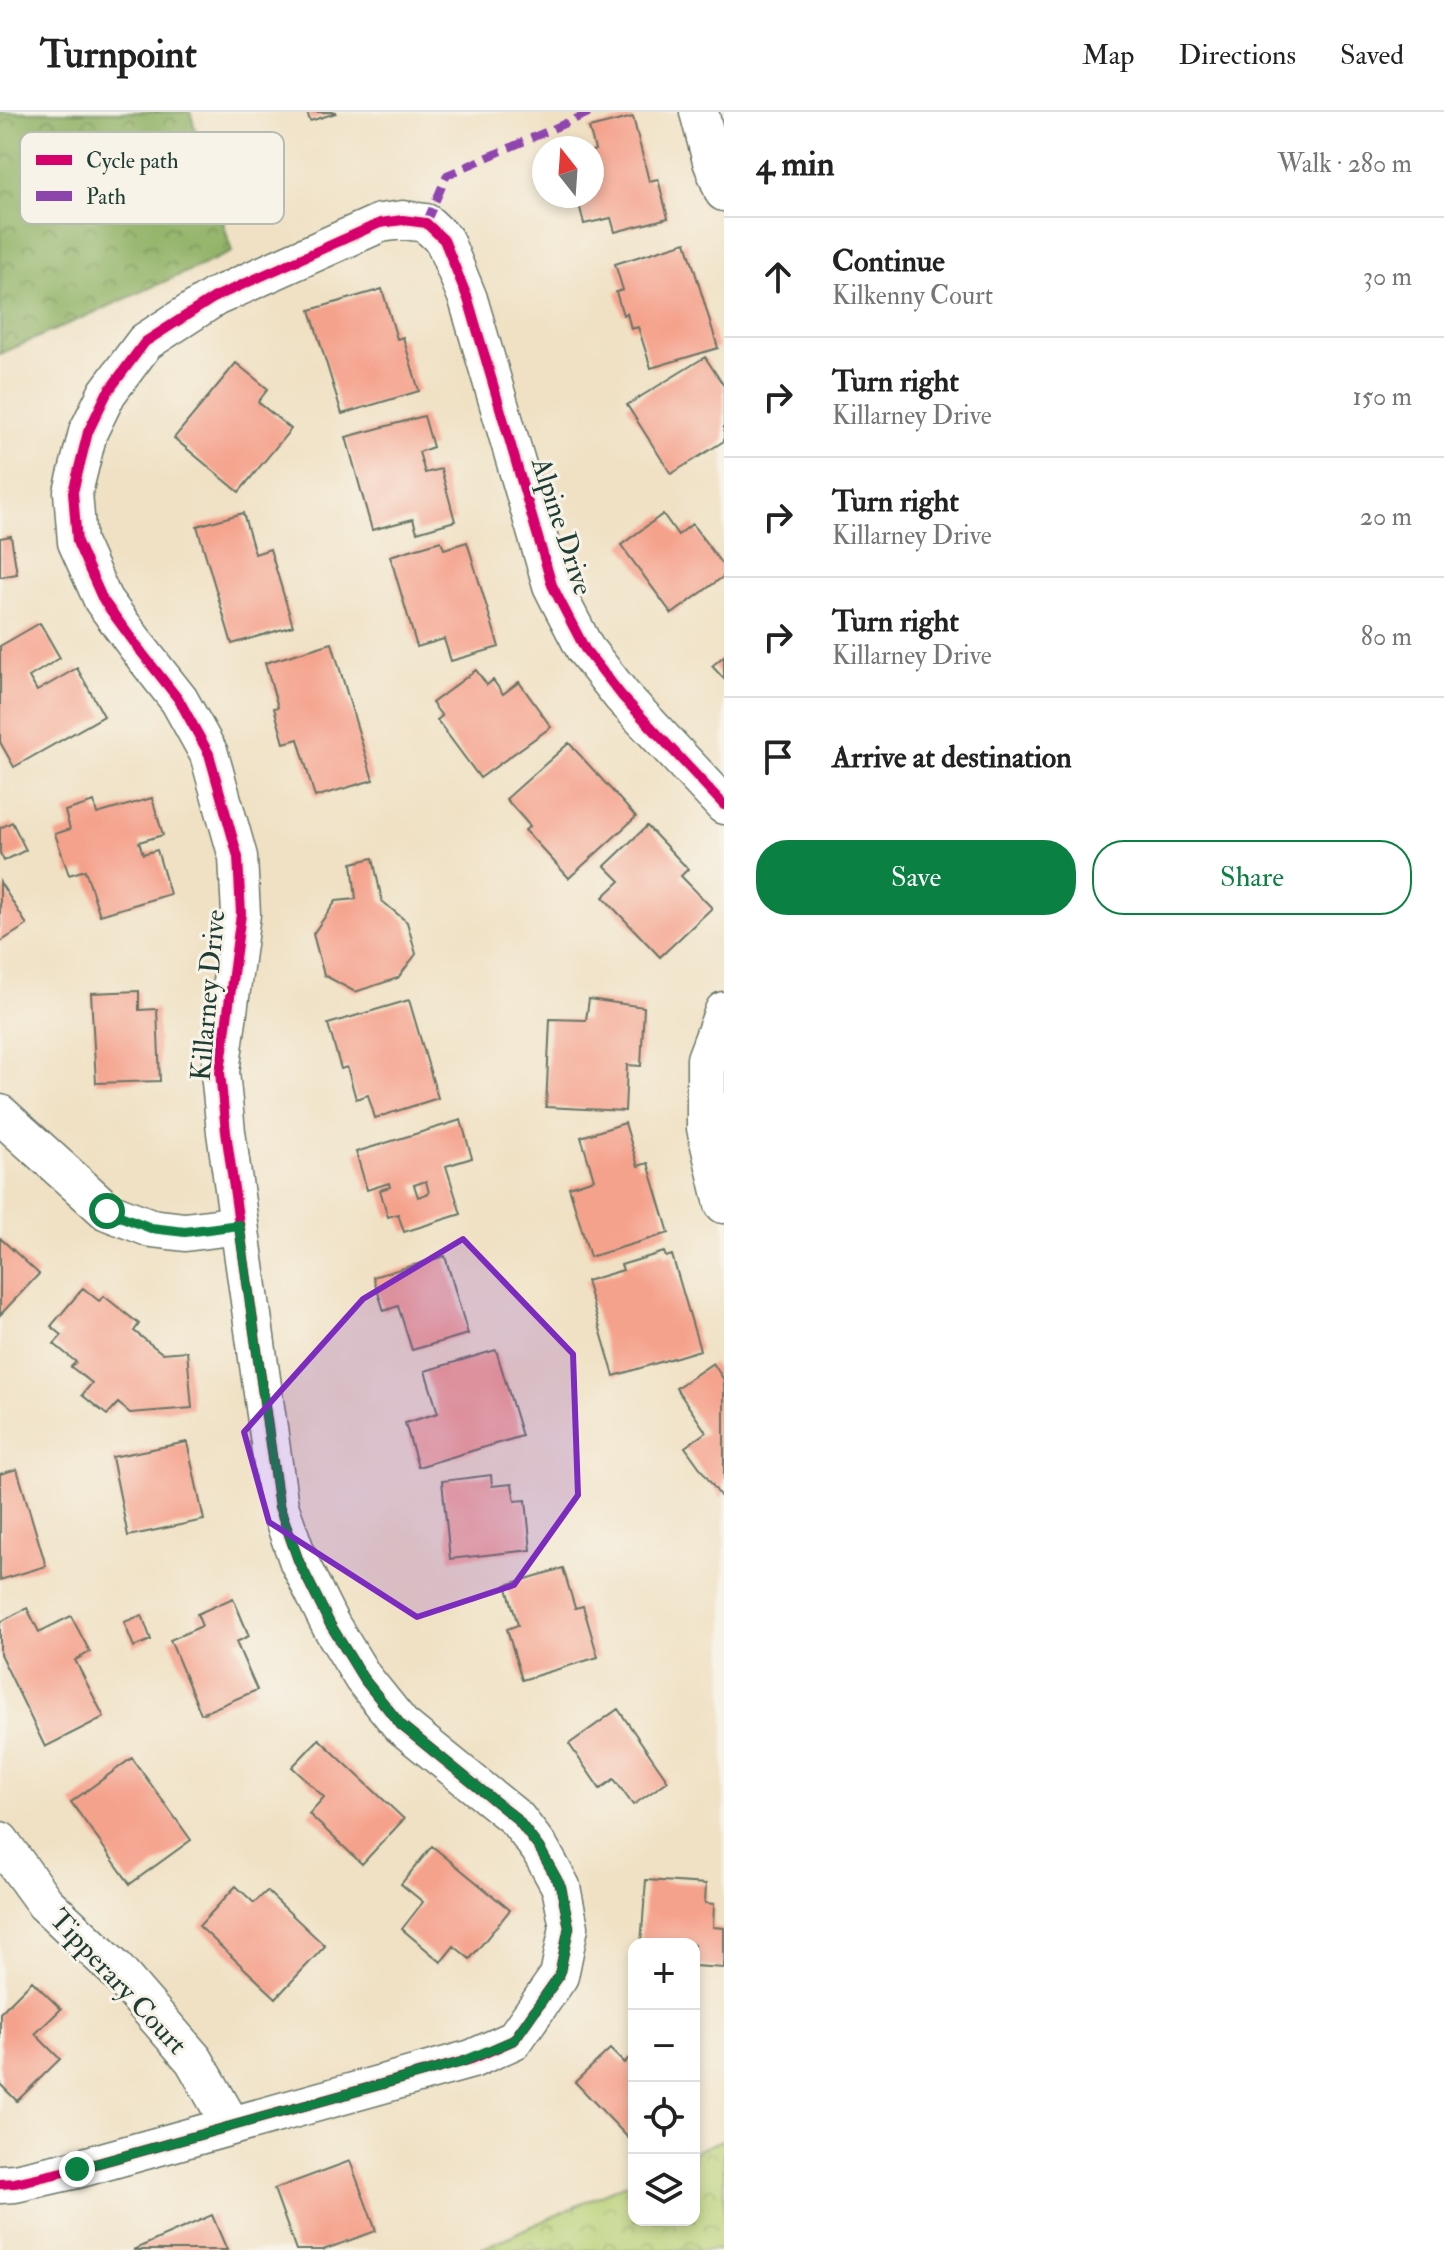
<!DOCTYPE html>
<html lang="en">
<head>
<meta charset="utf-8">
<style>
  :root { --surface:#fff; --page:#f2f2f2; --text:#222; --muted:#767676; --line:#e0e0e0; --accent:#0b8043 }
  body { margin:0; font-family:"IM FELL Double Pica",serif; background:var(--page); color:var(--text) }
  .controls { position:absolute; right:24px; bottom:24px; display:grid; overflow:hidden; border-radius:16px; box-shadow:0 4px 12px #0003 }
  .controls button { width:72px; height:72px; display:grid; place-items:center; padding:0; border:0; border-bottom:2px solid var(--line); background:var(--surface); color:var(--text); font:40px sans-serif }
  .compass { position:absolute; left:532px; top:24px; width:72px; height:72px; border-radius:50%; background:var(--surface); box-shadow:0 4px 12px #0003; rotate:343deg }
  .stop { position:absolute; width:24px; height:24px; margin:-18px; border:6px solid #0b8043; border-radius:50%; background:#fff }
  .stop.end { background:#0b8043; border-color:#fff; box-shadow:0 2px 8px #0008 }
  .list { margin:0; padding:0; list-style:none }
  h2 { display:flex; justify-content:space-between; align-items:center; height:104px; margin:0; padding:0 32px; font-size:34px }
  h2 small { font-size:26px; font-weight:400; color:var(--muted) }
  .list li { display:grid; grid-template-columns:52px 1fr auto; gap:24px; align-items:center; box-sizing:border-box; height:120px; padding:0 32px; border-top:2px solid var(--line) }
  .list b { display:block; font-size:30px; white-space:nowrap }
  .list p { margin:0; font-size:26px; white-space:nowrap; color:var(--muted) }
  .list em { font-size:26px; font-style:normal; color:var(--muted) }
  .actions { display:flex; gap:16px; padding:24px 32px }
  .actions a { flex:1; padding:18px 0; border:2px solid var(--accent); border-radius:32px; text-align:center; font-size:28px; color:var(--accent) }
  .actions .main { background:var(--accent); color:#fff }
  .icon { flex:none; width:44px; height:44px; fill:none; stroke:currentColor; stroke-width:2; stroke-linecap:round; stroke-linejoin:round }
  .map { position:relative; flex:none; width:724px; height:2138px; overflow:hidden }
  header { display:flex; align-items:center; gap:48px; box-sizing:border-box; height:112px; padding:0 40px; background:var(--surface); border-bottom:2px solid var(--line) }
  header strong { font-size:38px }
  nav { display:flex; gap:44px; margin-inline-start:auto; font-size:28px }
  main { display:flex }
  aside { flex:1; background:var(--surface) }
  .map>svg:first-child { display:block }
  .forest { fill:url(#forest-crowns); stroke:#58784d; stroke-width:2 }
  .park { fill:url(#park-crowns); stroke:#6b8654; stroke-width:2 }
  .building { fill:#f5a28c; fill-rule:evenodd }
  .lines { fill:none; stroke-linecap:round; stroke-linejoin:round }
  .minor-casing { stroke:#687666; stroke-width:41 }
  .minor { stroke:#fff; stroke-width:38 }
  .quiet { stroke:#8e44ad; stroke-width:8; stroke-dasharray:16 8; stroke-linecap:butt }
  .cycleway-casing { stroke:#f7f3e8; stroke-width:15 }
  .cycleway { stroke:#d6006c; stroke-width:10 }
  .route { stroke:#0b8043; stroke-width:10 }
  .marked { fill:#7b2cbf; fill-opacity:0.2; stroke:#7b2cbf; stroke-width:6; stroke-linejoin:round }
  .labels { text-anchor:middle; stroke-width:6; stroke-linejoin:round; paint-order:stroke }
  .street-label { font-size:28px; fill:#1f3d34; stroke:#f7f3e8 }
  .key { fill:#f7f3e8; stroke:#b6bcb2; stroke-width:2 }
  .key-label { font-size:22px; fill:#1f3d34 }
</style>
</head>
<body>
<header>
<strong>Turnpoint</strong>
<nav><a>Map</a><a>Directions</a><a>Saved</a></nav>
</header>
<main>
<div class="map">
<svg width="724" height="2138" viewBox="0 0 724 2138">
  <defs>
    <pattern id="forest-crowns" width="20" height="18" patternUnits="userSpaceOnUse" patternTransform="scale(2)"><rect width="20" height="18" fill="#91b266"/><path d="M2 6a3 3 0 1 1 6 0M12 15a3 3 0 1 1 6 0" fill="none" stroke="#769255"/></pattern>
    <pattern id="park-crowns" width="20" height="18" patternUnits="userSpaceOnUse" patternTransform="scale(2)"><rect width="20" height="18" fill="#b7d075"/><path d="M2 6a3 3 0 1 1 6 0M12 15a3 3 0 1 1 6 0" fill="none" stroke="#94aa61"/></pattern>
  </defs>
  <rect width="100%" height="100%" fill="#f7f3e8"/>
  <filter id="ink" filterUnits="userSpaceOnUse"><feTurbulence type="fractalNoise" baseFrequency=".0125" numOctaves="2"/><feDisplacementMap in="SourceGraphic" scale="16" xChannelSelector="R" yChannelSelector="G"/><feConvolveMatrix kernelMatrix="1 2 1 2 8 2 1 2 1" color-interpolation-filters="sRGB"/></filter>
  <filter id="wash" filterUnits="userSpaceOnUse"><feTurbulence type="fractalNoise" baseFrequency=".006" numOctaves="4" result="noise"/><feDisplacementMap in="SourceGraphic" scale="32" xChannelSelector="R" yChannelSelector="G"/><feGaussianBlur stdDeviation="1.8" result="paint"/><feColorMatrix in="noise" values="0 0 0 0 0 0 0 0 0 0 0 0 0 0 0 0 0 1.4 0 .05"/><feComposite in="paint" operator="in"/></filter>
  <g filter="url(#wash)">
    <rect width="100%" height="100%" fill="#f0e1c4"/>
    <!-- forest -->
    <path class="forest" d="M0 0H190L232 140 0 242Z"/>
    <!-- park -->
    <path class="park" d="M724 2027V2138H479L634 2068V2108H694V2040Z"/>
    <g id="blocks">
      <!-- building -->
      <path class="building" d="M307 0H336V1L310 9Z
        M633 5 649 69 658 67 668 106 615 120 611 106 584 112 577 84H592V39L595 38 589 16Z
        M686 130 718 236 651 256 638 215 631 217 627 201 623 203 616 180 623 178 615 152Z
        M382 177 397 227 403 225 419 279 342 302 310 198Z
        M705 245 724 274V329L671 362 627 293Z
        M236 251 268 277 258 290 291 317 239 380 174 326Z
        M424 304 433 335 419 340 425 361 441 357 455 409 417 420 413 407 372 418 346 325Z
        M243 401 255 442 270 437 293 514 232 532 197 414Z
        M663 402 678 423 692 412 724 455V464L672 502 621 433Z
        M11 424 17 462 0 465V426Z
        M441 429 444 437 467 430 499 535 451 549 444 527 417 535 390 444Z
        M40 511 60 546 29 565 37 579 77 556 104 604 14 655 0 630V534Z
        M332 531 373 668 315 685 298 627 284 631 274 596 278 595 265 551Z
        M724 544V567L712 554Z
        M476 558 487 573 493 568 503 582 519 570 551 615 480 666 437 608 442 604 432 591Z
        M569 631 636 705 569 766 525 718 530 714 506 687Z
        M152 686 163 723 139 730 143 742 157 738 170 782 100 803 85 758 69 763 55 722 70 717 65 699 94 690 97 702Z
        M12 710 26 738 4 749 0 741V716Z
        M647 714 688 757 681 764 712 796 660 845 603 785 620 769 605 754Z
        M373 746 382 789 407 810 416 842 398 866 355 880 324 863 313 822 336 789 356 787 352 751Z
        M0 770 27 813 0 830Z
        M139 879V898L157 897 160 969 96 971 91 881Z
        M589 887 644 895 641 954 627 953 625 999 546 995 550 907 586 908Z
        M409 888 438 986 375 1006 368 983 356 987 347 955 341 957 328 912Z
        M461 1008 472 1046 446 1054 461 1102 404 1120 398 1102 388 1105 380 1078 390 1075 389 1071 367 1078 356 1040ZM426 1069 429 1081 418 1085 414 1073Z
        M625 1011 638 1054 648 1051 669 1121 590 1145 569 1075 594 1067 581 1025Z
        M0 1126 39 1162 0 1203Z
        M664 1140 666 1145 672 1143 700 1238 614 1264 586 1169 623 1158 621 1153Z
        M445 1144 468 1222 412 1238 398 1194 384 1199 373 1165Z
        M83 1176 99 1189 104 1184 139 1212 134 1219 162 1241 187 1239 192 1296 130 1301 118 1291 107 1303 82 1283 92 1271 71 1255 76 1250 54 1232 62 1223 51 1214Z
        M496 1238 522 1324 418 1355 405 1311 438 1301 425 1259Z
        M713 1251 724 1268V1383L721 1385 685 1335 706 1320 676 1276Z
        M187 1330 204 1408 128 1424 112 1345Z
        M17 1357 46 1454 0 1468V1362Z
        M491 1363 492 1374 512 1372 515 1389 526 1388 531 1438 450 1447 442 1369Z
        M563 1456 575 1496 583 1494 598 1545 522 1568 507 1517 518 1513 506 1473Z
        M233 1486 249 1524 236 1530 257 1578 201 1602 170 1528 202 1514 197 1502Z
        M27 1496 39 1520 71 1504 90 1540 75 1548 104 1605 45 1635 0 1542V1510Z
        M142 1503 151 1528 134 1535 124 1510Z
        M618 1597 668 1669 633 1693 614 1667 600 1677 569 1632Z
        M319 1627 404 1707 362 1752 309 1702 324 1685 292 1655Z
        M132 1646 191 1728 130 1772 71 1690Z
        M432 1734 510 1798 470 1847 454 1834 441 1850 402 1817 423 1790 401 1772Z
        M646 1768 706 1772 705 1791 714 1792 713 1815 724 1816V1856L694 1854V1832H641Z
        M236 1774 254 1791 267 1779 325 1834 276 1886 199 1814Z
        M32 1869 61 1897 35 1922 60 1947 17 1989 0 1972V1901Z
        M610 1937 624 1951 634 1941V2032L575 1970Z
        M350 2049 376 2119 323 2138H296L274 2077Z
        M212 2103 227 2138H133Z"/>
    </g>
  </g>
  <g filter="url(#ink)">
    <use href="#blocks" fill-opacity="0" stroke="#687666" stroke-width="2"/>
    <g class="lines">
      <defs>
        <path id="minor" d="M699 0 712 49 724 80
          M724 899 706 947V1016L724 1092
          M0 1002 107 1099 151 1116 185 1120 239 1113
          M0 1729 45 1791 115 1857 194 1948 231 2013
          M0 2072 15 2071 77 2057 472 1947 514 1928 559 1864 569 1815 561 1775 540 1737 517 1707 401 1613 363 1566 330 1512 299 1450 279 1394 226 1020 220 960 241 802 238 745 209 642 179 588 142 541 103 488 77 430 73 380 88 320 107 281 145 230 215 185 380 111 403 108 426 111 444 128 468 187 552 473 559 487 585 537 622 584 724 693"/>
      </defs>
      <!-- minor casing -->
      <use href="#minor" class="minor-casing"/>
      <!-- minor -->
      <use href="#minor" class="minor"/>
      <!-- quiet -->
      <path class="quiet" d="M426 111 447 63 591 0"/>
      <defs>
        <path id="cycleway" d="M0 2072 15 2071 77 2057 472 1947 514 1928 559 1864 569 1815 561 1775 540 1737 517 1707 401 1613 363 1566 330 1512 299 1450 279 1394 226 1020 220 960 241 802 238 745 209 642 179 588 142 541 103 488 77 430 73 380 88 320 107 281 145 230 215 185 380 111 403 108 426 111 444 128 468 187 552 473 559 487 585 537 622 584 724 693"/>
      </defs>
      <!-- cycleway casing -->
      <use href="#cycleway" class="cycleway-casing"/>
      <!-- cycleway -->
      <use href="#cycleway" class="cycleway"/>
    </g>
  </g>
  <g class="lines" filter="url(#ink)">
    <!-- route -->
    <path class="route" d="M77 2057 462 1950 514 1928 559 1864 569 1815 561 1775 540 1737 517 1707 401 1613 363 1566 330 1512 299 1450 279 1394 239 1113 185 1120 151 1116 107 1099"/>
  </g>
  <!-- marked area -->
  <path class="marked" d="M463 1127 573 1242 578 1383 514 1473 417 1505 269 1410 244 1320 363 1187Z"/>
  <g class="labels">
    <!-- street labels -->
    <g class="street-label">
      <text transform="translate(563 414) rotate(72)" y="10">Alpine Drive</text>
      <text transform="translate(207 883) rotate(-85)" y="10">Killarney Drive</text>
      <text transform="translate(119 1869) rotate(47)" y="10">Tipperary Court</text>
    </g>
  </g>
  <!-- legend -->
  <rect x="20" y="20" width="264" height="92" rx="12" class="key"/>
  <rect x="36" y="43" width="36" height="10" fill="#d6006c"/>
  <rect x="36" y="79" width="36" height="10" fill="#8e44ad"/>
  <g class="key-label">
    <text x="86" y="56">Cycle path</text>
    <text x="86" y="92">Path</text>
  </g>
</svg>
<div class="controls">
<button>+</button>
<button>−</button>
<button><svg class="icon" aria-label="locate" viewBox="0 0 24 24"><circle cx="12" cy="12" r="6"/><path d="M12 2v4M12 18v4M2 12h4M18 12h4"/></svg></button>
<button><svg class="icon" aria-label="layers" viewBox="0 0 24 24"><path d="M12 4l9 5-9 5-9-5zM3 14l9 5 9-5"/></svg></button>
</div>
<svg class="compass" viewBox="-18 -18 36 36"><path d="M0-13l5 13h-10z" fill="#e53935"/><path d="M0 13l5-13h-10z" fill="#767676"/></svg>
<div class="stop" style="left:107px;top:1099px"></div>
<div class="stop end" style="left:77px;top:2057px"></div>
</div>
<aside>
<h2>4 min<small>Walk · 280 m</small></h2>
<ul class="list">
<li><svg class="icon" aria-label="ahead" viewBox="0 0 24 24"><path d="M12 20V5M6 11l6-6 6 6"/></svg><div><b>Continue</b><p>Kilkenny Court</p></div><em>30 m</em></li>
<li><svg class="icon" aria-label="right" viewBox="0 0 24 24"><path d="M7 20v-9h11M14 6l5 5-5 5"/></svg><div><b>Turn right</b><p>Killarney Drive</p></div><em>150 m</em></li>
<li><svg class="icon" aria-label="right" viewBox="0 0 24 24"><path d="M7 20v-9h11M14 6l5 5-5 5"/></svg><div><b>Turn right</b><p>Killarney Drive</p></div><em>20 m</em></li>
<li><svg class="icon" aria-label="right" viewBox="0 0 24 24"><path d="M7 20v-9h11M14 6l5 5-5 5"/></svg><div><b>Turn right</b><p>Killarney Drive</p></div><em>80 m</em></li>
<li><svg class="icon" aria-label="arrive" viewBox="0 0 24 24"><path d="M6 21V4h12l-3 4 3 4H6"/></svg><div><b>Arrive at destination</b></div></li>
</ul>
<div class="actions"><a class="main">Save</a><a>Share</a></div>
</aside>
</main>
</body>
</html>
